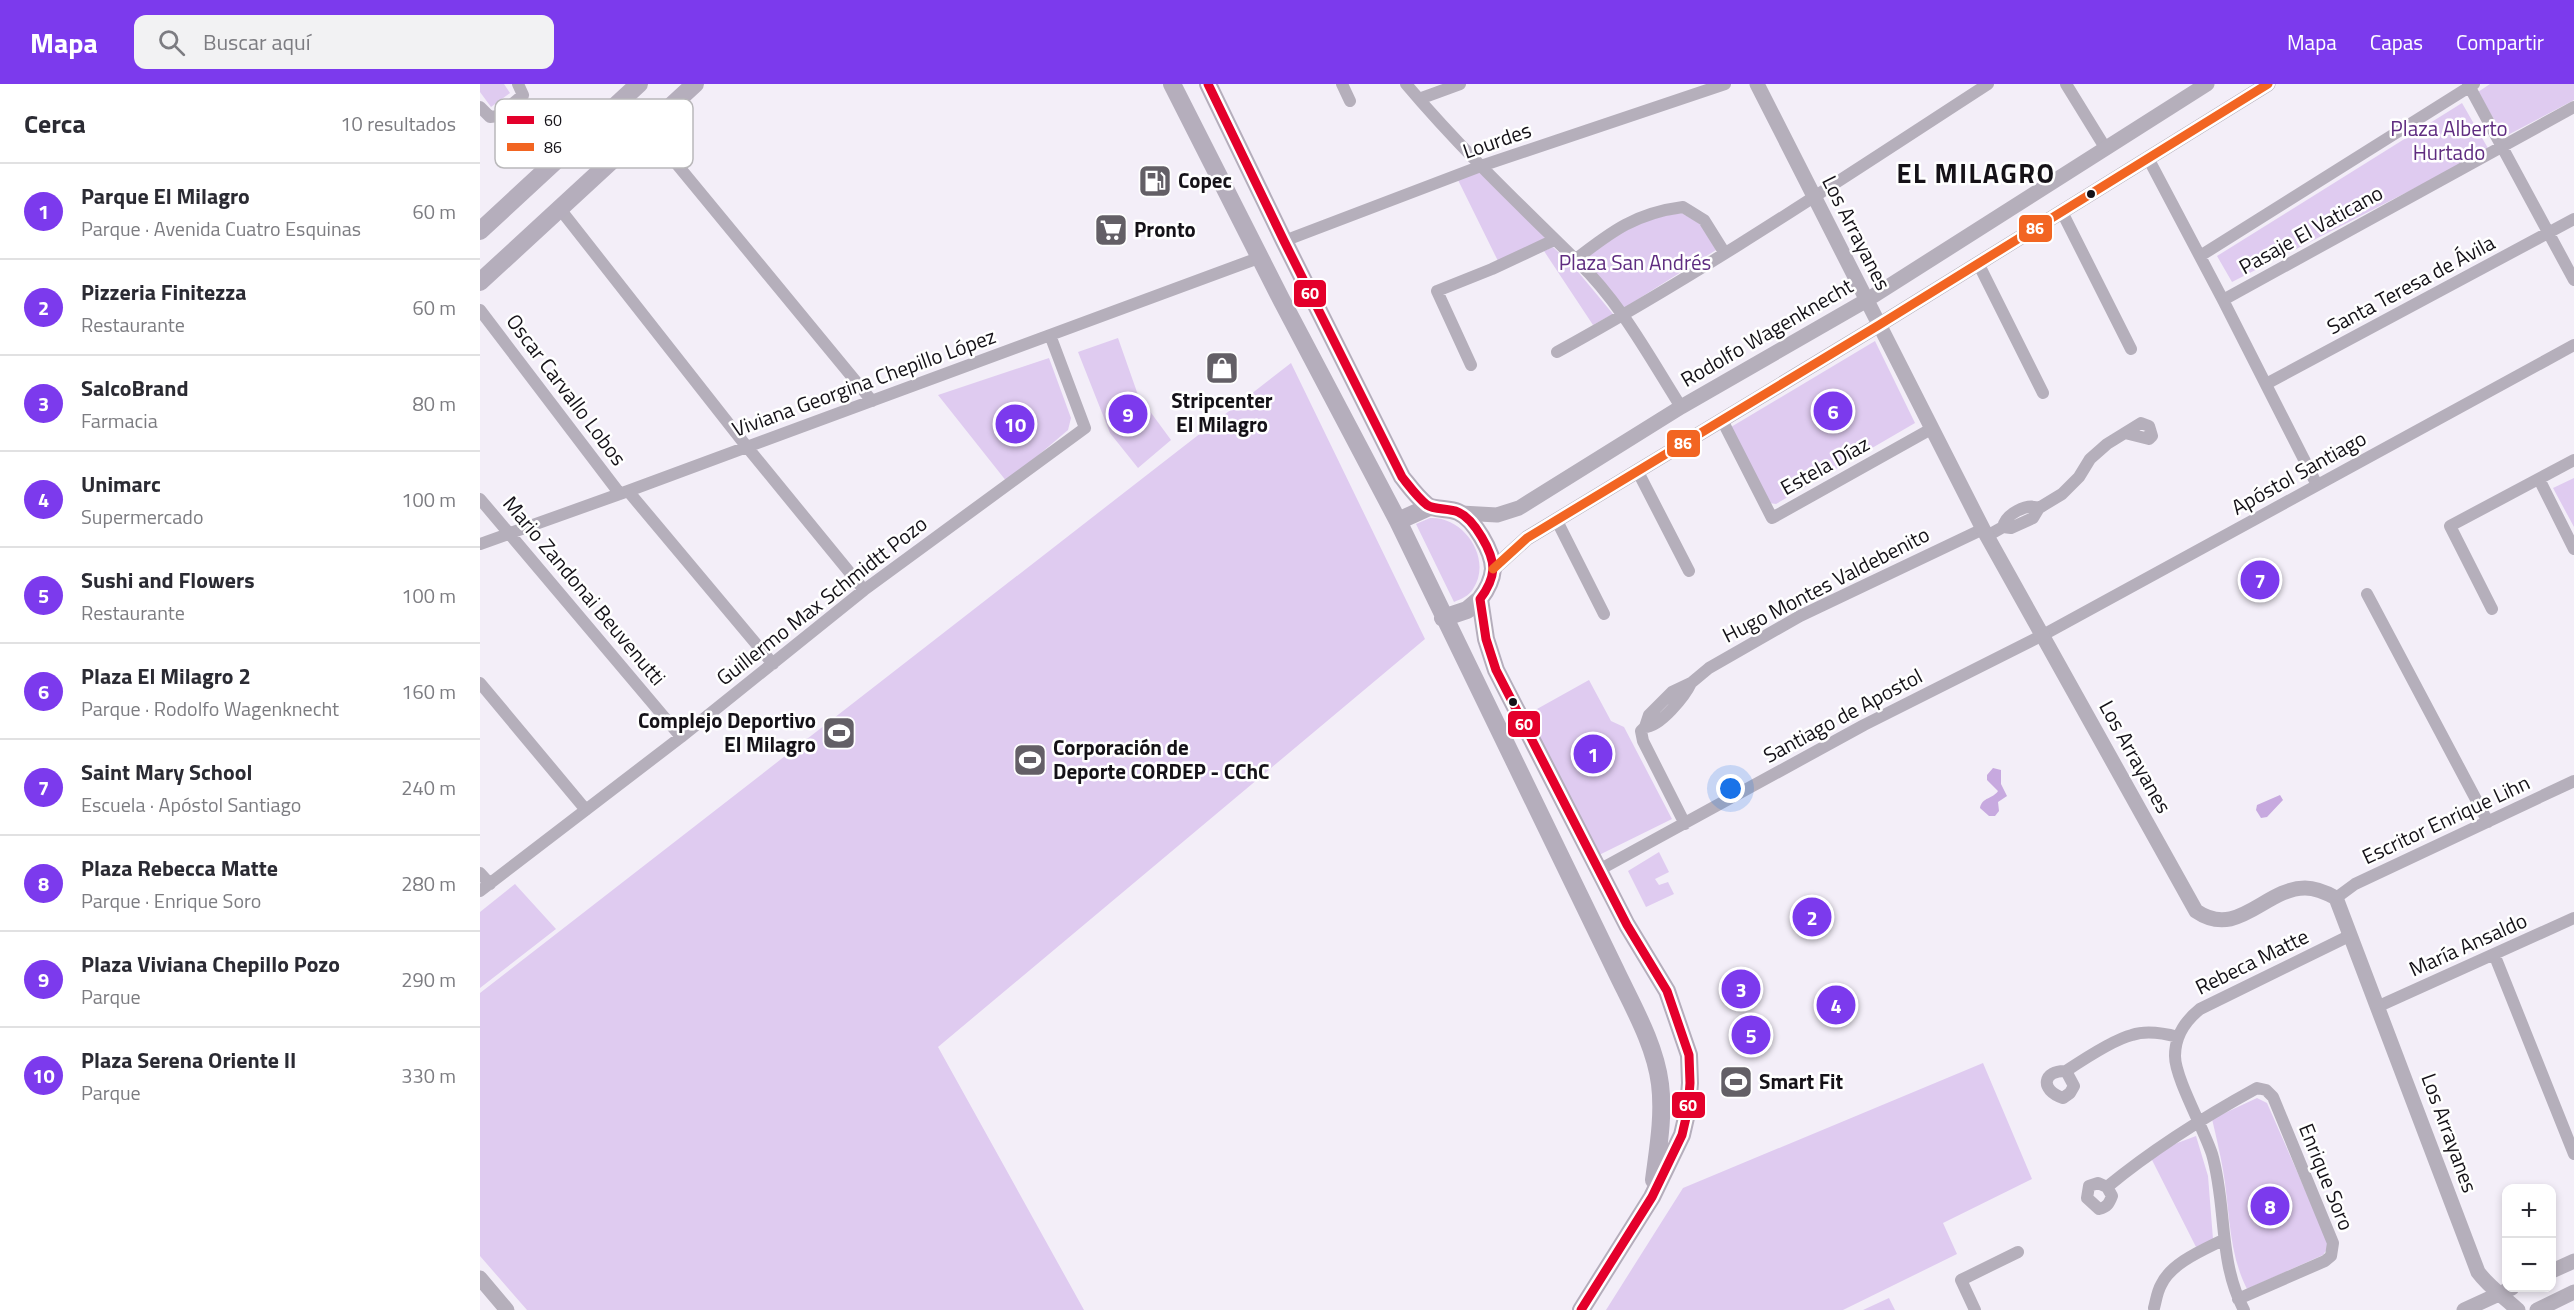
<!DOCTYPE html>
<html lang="es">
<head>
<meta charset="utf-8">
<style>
  :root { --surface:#fff; --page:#f2f2f3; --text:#2b2b33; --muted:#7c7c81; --line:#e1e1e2; --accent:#7c3aed }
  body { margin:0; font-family:"Titillium Web",sans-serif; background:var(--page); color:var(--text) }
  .controls { position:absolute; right:18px; bottom:18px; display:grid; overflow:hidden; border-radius:12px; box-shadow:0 3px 9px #0003 }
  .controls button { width:54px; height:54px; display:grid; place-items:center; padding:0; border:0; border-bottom:2px solid var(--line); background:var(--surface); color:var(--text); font:30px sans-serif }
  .you { position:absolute; left:1251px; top:705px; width:21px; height:21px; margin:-15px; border:4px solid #fff; border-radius:50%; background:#1a73e8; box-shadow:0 0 0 9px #1a73e833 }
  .badge { display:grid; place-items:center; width:39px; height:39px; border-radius:50%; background:var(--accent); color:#fff; font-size:20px; font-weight:700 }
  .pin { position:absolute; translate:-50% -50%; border:3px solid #fff; box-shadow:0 2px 6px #0006 }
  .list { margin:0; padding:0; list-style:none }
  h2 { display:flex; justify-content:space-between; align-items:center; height:78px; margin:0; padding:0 24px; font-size:26px }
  h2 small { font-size:20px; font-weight:400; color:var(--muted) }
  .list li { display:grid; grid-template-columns:39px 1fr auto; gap:18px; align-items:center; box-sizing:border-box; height:96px; padding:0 24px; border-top:2px solid var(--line) }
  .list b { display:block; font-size:22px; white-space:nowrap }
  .list p { margin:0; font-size:20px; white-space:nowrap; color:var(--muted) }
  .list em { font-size:20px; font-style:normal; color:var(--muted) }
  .icon { flex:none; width:33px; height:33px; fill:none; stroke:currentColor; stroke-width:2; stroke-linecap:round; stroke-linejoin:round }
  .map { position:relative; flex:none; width:2094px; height:1226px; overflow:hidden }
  header { display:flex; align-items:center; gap:36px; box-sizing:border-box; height:84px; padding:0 30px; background:var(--accent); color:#fff }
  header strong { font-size:28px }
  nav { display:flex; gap:33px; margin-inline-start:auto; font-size:21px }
  .search { width:420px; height:54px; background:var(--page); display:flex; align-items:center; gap:15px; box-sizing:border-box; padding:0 21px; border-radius:12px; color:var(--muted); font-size:22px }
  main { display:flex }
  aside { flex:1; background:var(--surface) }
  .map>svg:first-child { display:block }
  .green { fill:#dfcbf0 }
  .water { fill:#c7a9df }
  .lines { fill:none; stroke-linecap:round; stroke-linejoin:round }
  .minor { stroke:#b5afbb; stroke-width:12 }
  .tertiary { stroke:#b5afbb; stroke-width:15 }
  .secondary { stroke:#b5aebc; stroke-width:18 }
  .bus-1-casing { stroke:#fff; stroke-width:14 }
  .bus-2-casing { stroke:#fff; stroke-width:14 }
  .bus-1 { stroke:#e4002b; stroke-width:9 }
  .bus-2 { stroke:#f26522; stroke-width:9 }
  .bus-dot { fill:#151218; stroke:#fff; stroke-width:2 }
  .labels { text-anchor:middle; stroke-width:5; stroke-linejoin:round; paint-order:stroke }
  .park-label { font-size:21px; fill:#5f2c80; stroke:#fff }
  .street-label { font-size:21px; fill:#151218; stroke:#fff }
  .poi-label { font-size:21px; font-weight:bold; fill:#151218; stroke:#fff; text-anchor:start }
  .district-label { font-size:27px; font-weight:bold; letter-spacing:1.5px; fill:#151218; stroke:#fff }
  .key { fill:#fff; stroke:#b9b8ba; stroke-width:1.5 }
  .key-label { font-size:16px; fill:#151218 }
  .line-badge { stroke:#fff; stroke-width:2 }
  .badge-label { font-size:16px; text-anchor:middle; font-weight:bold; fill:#fff }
</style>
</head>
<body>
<header>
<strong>Mapa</strong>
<div class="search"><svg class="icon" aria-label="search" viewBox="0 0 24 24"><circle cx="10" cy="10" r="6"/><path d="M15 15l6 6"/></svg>Buscar aquí</div>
<nav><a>Mapa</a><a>Capas</a><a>Compartir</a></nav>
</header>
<main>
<aside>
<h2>Cerca<small>10 resultados</small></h2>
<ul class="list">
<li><span class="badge">1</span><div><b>Parque El Milagro</b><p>Parque · Avenida Cuatro Esquinas</p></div><em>60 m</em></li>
<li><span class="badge">2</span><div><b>Pizzeria Finitezza</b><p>Restaurante</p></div><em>60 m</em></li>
<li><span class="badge">3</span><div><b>SalcoBrand</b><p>Farmacia</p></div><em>80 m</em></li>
<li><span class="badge">4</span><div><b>Unimarc</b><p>Supermercado</p></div><em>100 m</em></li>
<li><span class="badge">5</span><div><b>Sushi and Flowers</b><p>Restaurante</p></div><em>100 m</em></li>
<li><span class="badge">6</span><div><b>Plaza El Milagro 2</b><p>Parque · Rodolfo Wagenknecht</p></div><em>160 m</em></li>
<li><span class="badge">7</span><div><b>Saint Mary School</b><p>Escuela · Apóstol Santiago</p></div><em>240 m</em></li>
<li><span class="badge">8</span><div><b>Plaza Rebecca Matte</b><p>Parque · Enrique Soro</p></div><em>280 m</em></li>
<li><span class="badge">9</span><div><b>Plaza Viviana Chepillo Pozo</b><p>Parque</p></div><em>290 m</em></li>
<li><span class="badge">10</span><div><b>Plaza Serena Oriente II</b><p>Parque</p></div><em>330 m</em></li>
</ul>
</aside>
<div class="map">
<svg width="2094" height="1226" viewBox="0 0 2094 1226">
  <rect width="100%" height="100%" fill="#f3eef8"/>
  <!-- green -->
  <path class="green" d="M0 0H24L30 9 11 23 0 8Z
    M2010 0H2094V16L2024 53 1998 8Z
    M1982 19 2009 66 1752 198 1737 172Z
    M1000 87 1066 154 1018 177 978 96Z
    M1202 129 1220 140 1236 166 1144 224 1103 174 1105 175C1137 150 1160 134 1202 129Z
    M1073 163 1094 183 1133 230 1113 241 1064 167Z
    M638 254 658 311 691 356 658 384 630 349 598 268Z
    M1395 257 1435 339 1296 420 1289 419 1251 343Z
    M569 274 591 334 588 346 527 398 458 311Z
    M811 279 945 555 458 963 604 1226H47L0 1172V909Z
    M2094 394V443L2073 404Z
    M950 434C984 432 1013 475 993 505 989 512 981 515 974 518L936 440Z
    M1109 596 1131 637 1144 643 1192 735 1119 771 1048 630Z
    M1179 768 1189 788 1175 795 1179 801 1188 798 1194 810 1166 823 1148 787Z
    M35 800 76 845 0 904V828Z
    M1503 979 1552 1095 1463 1139 1477 1170 1363 1226H1126L1203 1104Z
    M1777 1014 1787 1019 1848 1158 1847 1165 1843 1171 1767 1205C1748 1168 1750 1126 1743 1086 1740 1069 1736 1052 1732 1035Z
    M1716 1052 1728 1092 1733 1155 1716 1163 1671 1074 1692 1061Z
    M1409 1214 1415 1226H1383Z"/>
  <!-- water -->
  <path class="water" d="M1513 684 1521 686V700L1527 712 1518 718 1519 727 1515 732H1509L1500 724C1502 713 1513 715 1518 707L1507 696V691Z
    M1800 711 1803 716 1787 733 1781 734 1776 726 1777 721Z"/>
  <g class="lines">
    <!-- minor -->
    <path class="minor" d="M862 0 870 17
      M926 0C979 63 1039 120 1098 178 1140 218 1170 274 1201 323
      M1586 0 1626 65
      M1988 0 2094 196
      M939 15 980 0
      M0 23 10 33 18 32 43 11 38 0
      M167 44 392 317
      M1668 74 1743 216 1837 401
      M80 125 267 363 384 506
      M1582 128 1651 265
      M804 157 1001 82 1245 0
      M1720 172 1994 0
      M1096 175C1132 147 1156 129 1203 123L1224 136 1244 168
      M1498 179 1563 309
      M1743 216 2094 23
      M0 226 140 410
      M1077 268C1225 187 1366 92 1508 0
      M991 281 957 207 1012 185 1074 156
      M1786 300 2094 135
      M1242 336 1292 434 1451 345
      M1157 386 1209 487
      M2059 395 2094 465
      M148 407 293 580
      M0 415 201 653
      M1076 435 1124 530
      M1523 443C1526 430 1546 419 1559 424
      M1507 452 1523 443 1531 444 1553 434 1559 424 1582 410 1599 393 1610 375 1627 360 1661 339 1669 342 1672 352 1669 355 1645 349
      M0 460 148 407 781 173
      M1887 510 2008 738
      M2012 525 1970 442 2094 376
      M0 599 106 726
      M1165 643C1180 643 1205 612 1211 599
      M1205 740 1163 657 1161 647 1165 643 1169 631 1192 608 1211 599 1229 584 1320 532 1503 445
      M1119 786 1384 641 1563 551 2094 261
      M0 789 10 800
      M0 807 201 653 384 506 605 344 570 251
      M1856 814 1875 800 2094 697
      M2014 870 2094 1070
      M1899 922 2094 834
      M1586 987C1563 986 1559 1006 1583 1014L1590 1009 1594 1002 1586 987C1601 977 1635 955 1652 951 1667 946 1683 949 1698 953
      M1627 1103 1632 1112C1629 1120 1627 1123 1619 1125L1607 1114 1609 1102 1618 1099 1627 1103C1673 1065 1724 1033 1777 1004L1786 1006 1793 1013 1853 1159 1851 1172 1845 1177 1758 1215
      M1674 1224C1676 1217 1677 1208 1681 1201 1691 1179 1723 1166 1743 1156
      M1495 1226 1481 1196 1538 1168
      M1764 1226C1738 1178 1747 1121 1732 1070 1724 1045 1695 994 1695 972 1695 952 1705 937 1720 925L1871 851"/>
    <!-- tertiary -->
    <path class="tertiary" d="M1277 0 1503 445 1716 827C1758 856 1785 804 1825 804 1836 804 1847 809 1856 814L1998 1188C2009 1203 2024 1213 2038 1226
      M981 429 1017 431 1039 424 1201 323 1387 216 1727 0
      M1013 485 1047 454 1399 241 1788 0
      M2072 1187 2094 1177
      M0 1194 27 1226
      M1984 1226 2032 1204
      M2057 1226 2094 1208"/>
    <!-- secondary -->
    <path class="secondary" d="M692 0 802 217 918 437 1135 885C1152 921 1175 960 1180 1000 1184 1032 1178 1065 1174 1096
      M728 0 804 157 922 393C930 403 937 413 947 421 954 426 969 424 978 428 994 435 1013 468 1013 485 1012 497 1007 506 1000 515L1006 555 1016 586 1147 841 1187 907 1209 971 1210 999 1208 1025 1202 1051 1172 1113 1101 1226
      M0 147 159 0
      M0 198 215 0
      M918 437 949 423
      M963 534 987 526 1000 515"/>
    <defs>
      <path id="bus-1" d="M728 0 804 157 922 393C930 403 937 413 947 421 954 426 969 424 978 428 994 435 1013 468 1013 485 1012 497 1007 506 1000 515L1006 555 1016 586 1147 841 1187 907 1209 971 1210 999 1208 1025 1202 1051 1172 1113 1101 1226"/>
      <path id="bus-2" d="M1013 485 1047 454 1399 241 1788 0"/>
    </defs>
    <!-- bus-1 casing -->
    <use href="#bus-1" class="bus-1-casing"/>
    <!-- bus-2 casing -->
    <use href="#bus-2" class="bus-2-casing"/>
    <!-- bus-1 -->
    <use href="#bus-1" class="bus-1"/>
    <!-- bus-2 -->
    <use href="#bus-2" class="bus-2"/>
  </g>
  <!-- icons -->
  <defs>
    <symbol id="fuel-square" viewBox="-11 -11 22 22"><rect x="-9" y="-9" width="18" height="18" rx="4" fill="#635f66" stroke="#fff"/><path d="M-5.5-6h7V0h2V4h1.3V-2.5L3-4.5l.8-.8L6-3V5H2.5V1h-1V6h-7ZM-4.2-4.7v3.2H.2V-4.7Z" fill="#fff"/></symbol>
    <symbol id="supermarket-square" viewBox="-11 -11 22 22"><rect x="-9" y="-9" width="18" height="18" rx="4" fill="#635f66" stroke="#fff"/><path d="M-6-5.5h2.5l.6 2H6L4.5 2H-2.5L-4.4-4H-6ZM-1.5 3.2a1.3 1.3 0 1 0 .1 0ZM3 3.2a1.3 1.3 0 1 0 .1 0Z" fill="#fff"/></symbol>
    <symbol id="shop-square" viewBox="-11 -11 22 22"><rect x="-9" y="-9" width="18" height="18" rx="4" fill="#635f66" stroke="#fff"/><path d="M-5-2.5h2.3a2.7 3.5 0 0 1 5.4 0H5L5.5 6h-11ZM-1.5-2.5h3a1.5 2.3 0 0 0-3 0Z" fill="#fff"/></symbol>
    <symbol id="stadium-square" viewBox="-11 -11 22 22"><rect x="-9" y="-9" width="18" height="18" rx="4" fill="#635f66" stroke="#fff"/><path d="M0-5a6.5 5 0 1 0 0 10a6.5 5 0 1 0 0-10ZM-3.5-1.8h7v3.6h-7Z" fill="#fff"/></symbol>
  </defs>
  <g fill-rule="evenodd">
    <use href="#fuel-square" x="656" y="78" width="38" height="38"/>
    <use href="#supermarket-square" x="612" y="127" width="38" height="38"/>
    <use href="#shop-square" x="723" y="265" width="38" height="38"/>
    <use href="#stadium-square" x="340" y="630" width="38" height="38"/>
    <use href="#stadium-square" x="531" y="657" width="38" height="38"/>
    <use href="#stadium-square" x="1237" y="979" width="38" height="38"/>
  </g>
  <!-- markers -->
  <g class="bus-dot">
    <circle cx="1611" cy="110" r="5"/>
    <circle cx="1033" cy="618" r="5"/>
  </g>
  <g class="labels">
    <!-- park labels -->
    <g class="park-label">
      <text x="1969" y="52">Plaza Alberto<tspan x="1969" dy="24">Hurtado</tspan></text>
      <text x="1155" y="186">Plaza San Andrés</text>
    </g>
    <!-- street labels -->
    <g class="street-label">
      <text transform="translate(1017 57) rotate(-19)" y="7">Lourdes</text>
      <text transform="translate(1831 146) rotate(-29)" y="7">Pasaje El Vaticano</text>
      <text transform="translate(1376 149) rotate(63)" y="7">Los Arrayanes</text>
      <text transform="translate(1931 201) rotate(-28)" y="7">Santa Teresa de Ávila</text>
      <text transform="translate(1287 249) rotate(-30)" y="7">Rodolfo Wagenknecht</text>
      <text transform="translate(384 299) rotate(-20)" y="7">Viviana Georgina Chepillo López</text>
      <text transform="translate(86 306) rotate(53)" y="7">Oscar Carvallo Lobos</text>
      <text transform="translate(1345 382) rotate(-29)" y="7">Estela Díaz</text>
      <text transform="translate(1819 389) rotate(-29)" y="7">Apóstol Santiago</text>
      <text transform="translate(1346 501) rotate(-27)" y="7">Hugo Montes Valdebenito</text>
      <text transform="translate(104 507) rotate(50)" y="7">Mario Zandonai Beuvenutti</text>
      <text transform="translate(342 517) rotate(-38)" y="7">Guillermo Max Schmidtt Pozo</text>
      <text transform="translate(1363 632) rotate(-28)" y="7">Santiago de Apostol</text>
      <text transform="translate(1655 673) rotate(61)" y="7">Los Arrayanes</text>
      <text transform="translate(1966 736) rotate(-25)" y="7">Escritor Enrique Lihn</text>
      <text transform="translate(1988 861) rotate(-24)" y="7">María Ansaldo</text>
      <text transform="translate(1772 878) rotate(-26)" y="7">Rebeca Matte</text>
      <text transform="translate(1969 1049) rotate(70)" y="7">Los Arrayanes</text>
      <text transform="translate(1846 1093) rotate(68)" y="7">Enrique Soro</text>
    </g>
    <!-- poi labels -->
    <g class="poi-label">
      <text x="698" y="104">Copec</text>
      <text x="654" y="153">Pronto</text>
      <text x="742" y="324" text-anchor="middle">Stripcenter<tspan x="742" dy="24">El Milagro</tspan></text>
      <text x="336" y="644" text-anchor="end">Complejo Deportivo<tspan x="336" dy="24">El Milagro</tspan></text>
      <text x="573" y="671">Corporación de<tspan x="573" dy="24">Deporte CORDEP - CChC</tspan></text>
      <text x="1279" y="1005">Smart Fit</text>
    </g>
    <!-- district labels -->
    <g class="district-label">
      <text x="1496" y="99">EL MILAGRO</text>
    </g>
  </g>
  <!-- legend -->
  <rect x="15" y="15" width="198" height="69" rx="9" class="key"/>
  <rect x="27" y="32" width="27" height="8" fill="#e4002b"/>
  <rect x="27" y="59" width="27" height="8" fill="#f26522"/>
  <g class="key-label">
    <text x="64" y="42">60</text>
    <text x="64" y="69">86</text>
  </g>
  <g class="line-badge">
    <rect x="1538" y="130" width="35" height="29" rx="6" fill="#f26522"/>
    <rect x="813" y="195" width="34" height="29" rx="6" fill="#e4002b"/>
    <rect x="1186" y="345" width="35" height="29" rx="6" fill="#f26522"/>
    <rect x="1027" y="626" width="34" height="28" rx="6" fill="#e4002b"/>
    <rect x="1191" y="1007" width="35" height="28" rx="6" fill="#e4002b"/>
  </g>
  <g class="badge-label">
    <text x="1555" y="150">86</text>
    <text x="830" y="215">60</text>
    <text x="1203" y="365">86</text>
    <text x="1044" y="646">60</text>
    <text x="1208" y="1027">60</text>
  </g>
</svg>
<div class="controls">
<button>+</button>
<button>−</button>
</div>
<div class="you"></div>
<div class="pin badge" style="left:1113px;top:670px">1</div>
<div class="pin badge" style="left:1332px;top:833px">2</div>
<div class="pin badge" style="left:1261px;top:905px">3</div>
<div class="pin badge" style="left:1356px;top:921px">4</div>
<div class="pin badge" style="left:1271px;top:951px">5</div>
<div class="pin badge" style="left:1353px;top:327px">6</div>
<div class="pin badge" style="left:1780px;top:496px">7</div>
<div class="pin badge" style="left:1790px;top:1122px">8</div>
<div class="pin badge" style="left:648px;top:330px">9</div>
<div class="pin badge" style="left:535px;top:340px">10</div>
</div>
</main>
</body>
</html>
